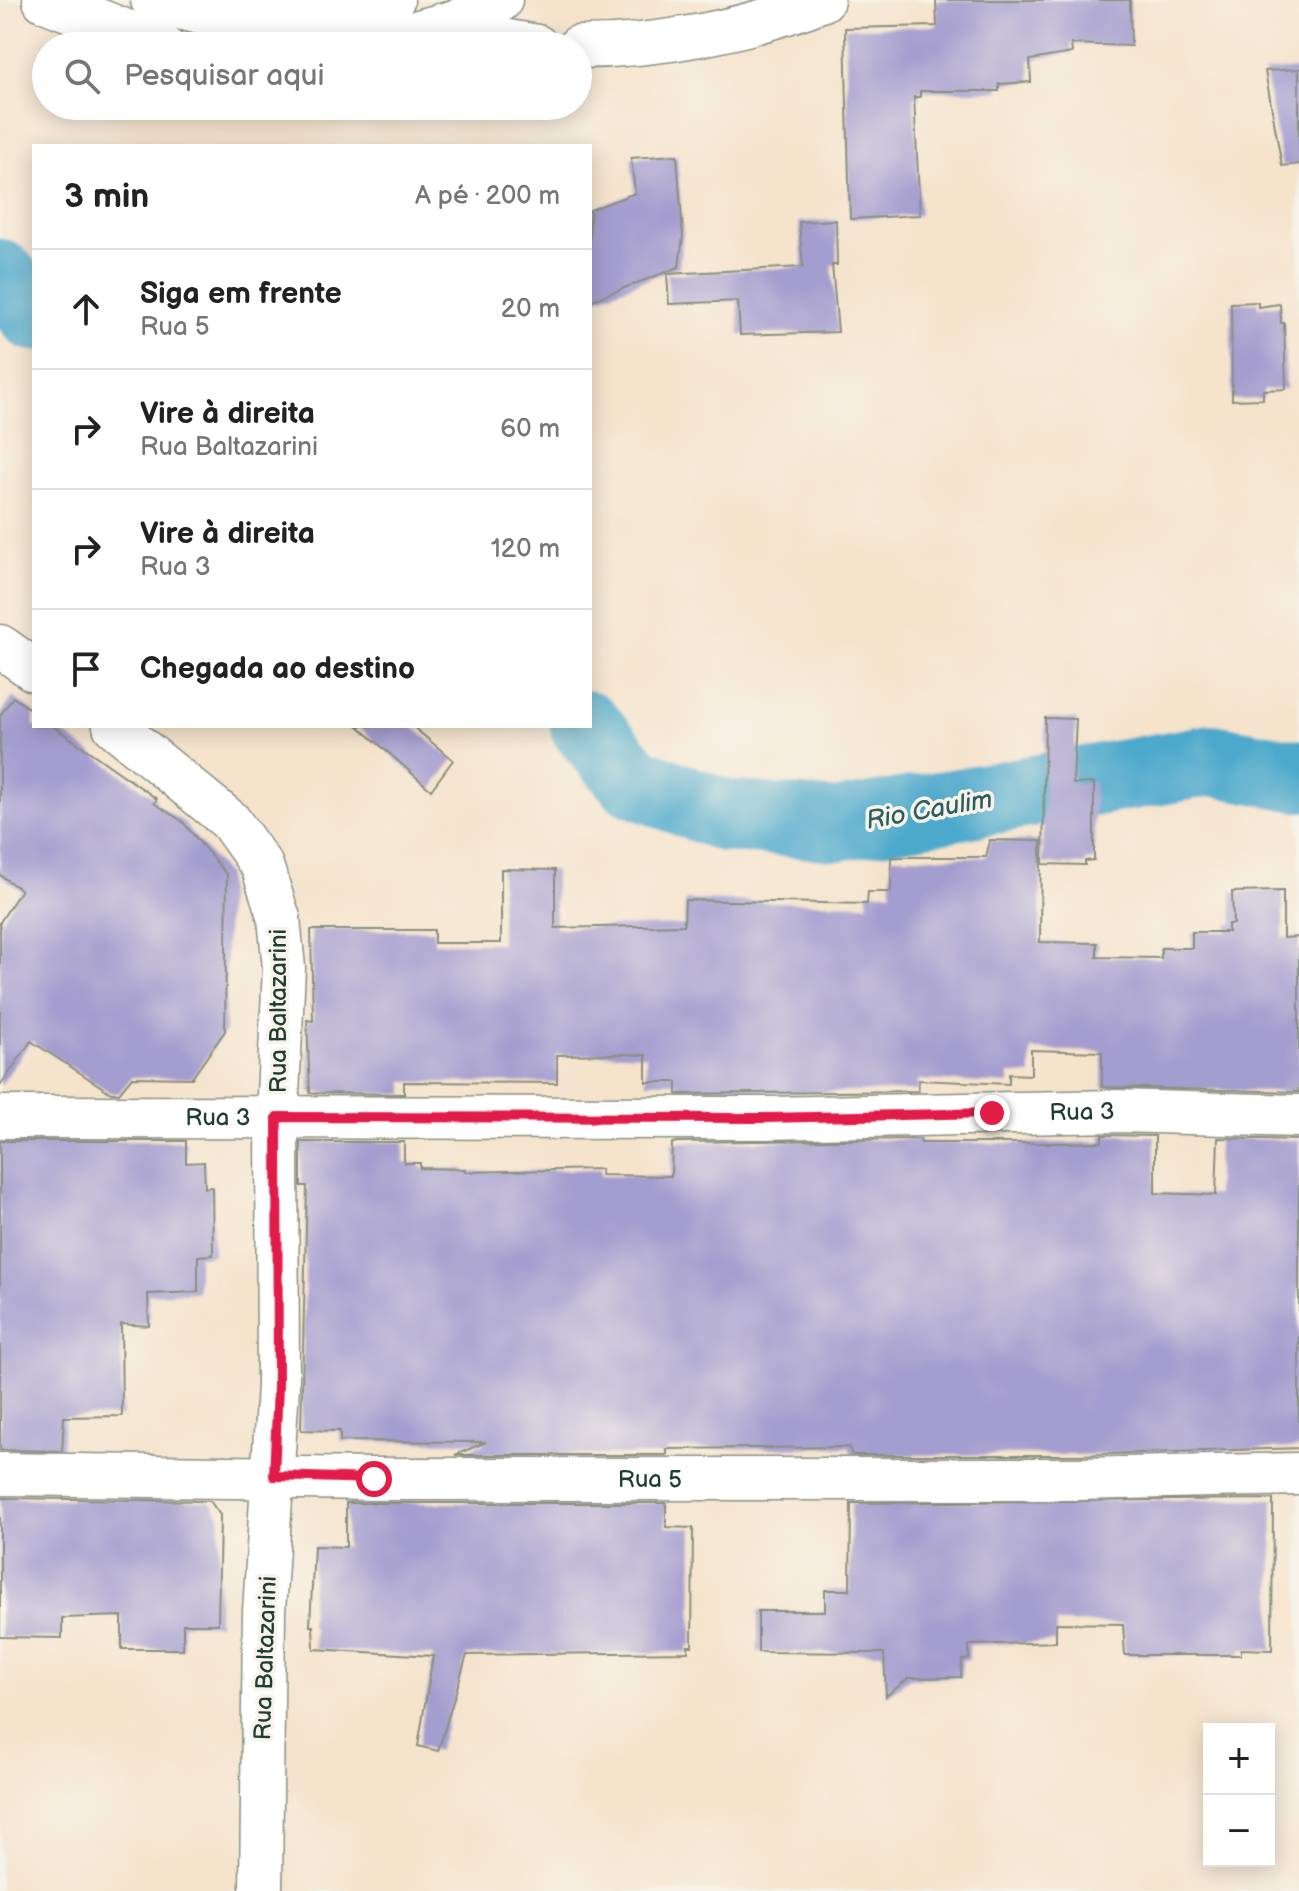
<!DOCTYPE html>
<html lang="pt">
<head>
<meta charset="utf-8">
<style>
  :root { --surface:#fff; --page:#f6f6f6; --text:#222; --muted:#767676; --line:#e0e0e0 }
  body { margin:0; font-family:"Balsamiq Sans",sans-serif; background:var(--page); color:var(--text) }
  .controls { position:absolute; right:24px; bottom:24px; display:grid; overflow:hidden; border-radius:0px; box-shadow:0 4px 20px #0003 }
  .controls button { width:72px; height:72px; display:grid; place-items:center; padding:0; border:0; border-bottom:2px solid var(--line); background:var(--surface); color:var(--text); font:40px sans-serif }
  .stop { position:absolute; width:24px; height:24px; margin:-18px; border:6px solid #e11d48; border-radius:50%; background:#fff }
  .stop.end { background:#e11d48; border-color:#fff; box-shadow:0 2px 8px #0008 }
  .list { margin:0; padding:0; list-style:none }
  h2 { display:flex; justify-content:space-between; align-items:center; height:104px; margin:0; padding:0 32px; font-size:34px }
  h2 small { font-size:26px; font-weight:400; color:var(--muted) }
  .list li { display:grid; grid-template-columns:52px 1fr auto; gap:24px; align-items:center; box-sizing:border-box; height:120px; padding:0 32px; border-top:2px solid var(--line) }
  .list b { display:block; font-size:30px; white-space:nowrap }
  .list p { margin:0; font-size:26px; white-space:nowrap; color:var(--muted) }
  .list em { font-size:26px; font-style:normal; color:var(--muted) }
  .icon { flex:none; width:44px; height:44px; fill:none; stroke:currentColor; stroke-width:2; stroke-linecap:round; stroke-linejoin:round }
  .map { position:relative; flex:none; width:1299px; height:1891px; overflow:hidden }
  .search { position:absolute; background:var(--surface); box-shadow:0 4px 20px #0003; left:32px; top:32px; width:560px; height:88px; display:flex; align-items:center; gap:20px; box-sizing:border-box; padding:0 28px; border-radius:44px; color:var(--muted); font-size:30px }
  .panel { position:absolute; background:var(--surface); box-shadow:0 4px 20px #0003; left:32px; top:144px; width:560px; height:584px; border-radius:0px }
  .map>svg:first-child { display:block }
  .lines { fill:none; stroke-linecap:round; stroke-linejoin:round }
  .river { stroke:#4ea9cc; stroke-width:72 }
  .building { fill:#a49dcf }
  .minor-casing { stroke:#8a9080; stroke-width:45 }
  .primary-casing { stroke:#8a9080; stroke-width:47 }
  .minor { stroke:#fff; stroke-width:42 }
  .primary { stroke:#fff; stroke-width:44 }
  .route { stroke:#e11d48; stroke-width:10 }
  .labels { text-anchor:middle; stroke-width:7; stroke-linejoin:round; paint-order:stroke }
  .street-label { font-size:24px; fill:#1f3d34; stroke:#f7f3e8 }
  .water-label { font-size:26px; font-style:italic; fill:#2d5d62; stroke:#f7f3e8 }
</style>
</head>
<body>
<div class="map">
<svg width="1299" height="1891" viewBox="0 0 1299 1891">
  <rect width="100%" height="100%" fill="#f7f3e8"/>
  <filter id="ink" filterUnits="userSpaceOnUse"><feTurbulence type="fractalNoise" baseFrequency=".0125" numOctaves="2"/><feDisplacementMap in="SourceGraphic" scale="16" xChannelSelector="R" yChannelSelector="G"/><feConvolveMatrix kernelMatrix="1 2 1 2 8 2 1 2 1" color-interpolation-filters="sRGB"/></filter>
  <filter id="wash" filterUnits="userSpaceOnUse"><feTurbulence type="fractalNoise" baseFrequency=".006" numOctaves="4" result="noise"/><feDisplacementMap in="SourceGraphic" scale="32" xChannelSelector="R" yChannelSelector="G"/><feGaussianBlur stdDeviation="1.8" result="paint"/><feColorMatrix in="noise" values="0 0 0 0 0 0 0 0 0 0 0 0 0 0 0 0 0 1.4 0 .05"/><feComposite in="paint" operator="in"/></filter>
  <g filter="url(#wash)">
    <rect width="100%" height="100%" fill="#f5e3cc"/>
    <g class="lines">
      <!-- river -->
      <path class="river" d="M0 275 34 315
        M586 726 633 781 725 816 838 825 1212 760 1299 776"/>
    </g>
    <g id="blocks">
      <!-- building -->
      <path class="building" d="M936 0H1130L1131 46 1071 44 1072 53 1030 60 1031 82 999 84V91H920V97H914L920 215 850 219 845 28 937 26Z
        M1299 69V164L1282 166 1265 71Z
        M677 155 683 235 679 267 590 301V210L635 193 631 158Z
        M836 220 837 265H832L838 332 740 335 738 301 669 304 667 274 803 267 799 222Z
        M1258 302V307L1280 304 1281 323H1284L1286 389 1263 390V399L1232 400 1231 303Z
        M13 697 34 712V726H53L157 799 154 803 182 821 227 875 225 1031 192 1078 132 1077 119 1093H111L31 1041 0 1086V922L21 890 0 875V716Z
        M1045 718 1076 719 1073 784 1094 783V860L1085 861V865L1043 864Z
        M358 726H412L453 760 431 790Z
        M990 840 1041 841 1040 942 1097 943V957L1161 958V948H1192V932H1228V924H1233L1232 892 1283 891V938L1299 937V1092L1102 1087V1052L1031 1050V1075L1009 1074V1084L918 1080V1091L677 1094V1082H646V1055L619 1054 557 1055V1083L404 1082V1094L310 1093 307 1020 313 1021 311 930H434V943H501V869L555 870V928L684 925 685 900 867 904 868 892H891V857H986Z
        M1102 1135 1155 1136V1193L1216 1195 1218 1138 1299 1140V1448L1078 1455H852L849 1447 667 1449V1455H455L486 1442 340 1441V1431L301 1430 307 1186H301V1142H404V1163H420V1168L465 1169V1172L601 1169V1175L671 1176 672 1143 677 1142 920 1139 921 1143H1066L1102 1142Z
        M0 1141H186V1163L204 1162 205 1188 212 1187 213 1255 198 1256V1292L148 1294 149 1326 121 1324 122 1416 64 1417 62 1451 0 1450Z
        M0 1498 210 1501 220 1515 218 1624H183V1649H122V1616L62 1618V1638L0 1637Z
        M1273 1499 1272 1650 1241 1649V1655H1125L1123 1624 1056 1623V1642L969 1645V1659L962 1660 961 1677 909 1678 886 1696 884 1653 758 1652V1611H825V1590H850L851 1503Z
        M346 1503H666V1527L693 1528 692 1646H688V1652L467 1655 438 1751 418 1746 433 1656 314 1649 313 1626H310L314 1546 346 1547Z"/>
    </g>
  </g>
  <g filter="url(#ink)">
    <use href="#blocks" fill-opacity="0" stroke="#8a9080" stroke-width="2"/>
    <g class="lines">
      <defs>
        <g id="minor">
          <path d="M459 21 502 40 537 46"/>
          <path d="M578 47C659 47 747 30 823 0"/>
          <path d="M0 646 34 670"/>
          <path d="M114 726 230 821 262 866 279 918 284 968 277 1117 278 1386 264 1612 261 1891"/>
          <path id="s1" d="M0 1117 766 1118 1117 1111 1299 1116"/>
          <path id="s2" d="M0 1474 374 1479H1078L1299 1474"/>
        </g>
        <path id="primary" d="M45 0 162 46
          M153 0C234 25 311 26 392 0
          M368 46 459 21 500 0"/>
      </defs>
      <!-- minor casing -->
      <use href="#minor" class="minor-casing"/>
      <!-- primary casing -->
      <use href="#primary" class="primary-casing"/>
      <!-- minor -->
      <use href="#minor" class="minor"/>
      <!-- primary -->
      <use href="#primary" class="primary"/>
    </g>
  </g>
  <g class="lines" filter="url(#ink)">
    <!-- route -->
    <path class="route" d="M374 1479 274 1476 278 1386 277 1117 766 1118 992 1113"/>
  </g>
  <g class="labels">
    <!-- street labels -->
    <g class="street-label">
      <text transform="translate(278 1011) rotate(-90)" y="8">Rua Baltazarini</text>
      <text dy="8" stroke="none"><textPath href="#s1" startOffset="1082">Rua 3</textPath></text>
      <text dy="8" stroke="none"><textPath href="#s1" startOffset="218">Rua 3</textPath></text>
      <text dy="8" stroke="none"><textPath href="#s2" startOffset="650">Rua 5</textPath></text>
      <text transform="translate(265 1658) rotate(-88)" y="8">Rua Baltazarini</text>
    </g>
    <!-- water labels -->
    <g class="water-label">
      <text transform="translate(929 809) rotate(-10)" y="9">Rio Caulim</text>
    </g>
  </g>
</svg>
<div class="controls">
<button>+</button>
<button>−</button>
</div>
<div class="stop" style="left:374px;top:1479px"></div>
<div class="stop end" style="left:992px;top:1113px"></div>
<div class="search"><svg class="icon" aria-label="search" viewBox="0 0 24 24"><circle cx="10" cy="10" r="6"/><path d="M15 15l6 6"/></svg>Pesquisar aqui</div>
<section class="panel">
<h2>3 min<small>A pé · 200 m</small></h2>
<ul class="list">
<li><svg class="icon" aria-label="ahead" viewBox="0 0 24 24"><path d="M12 20V5M6 11l6-6 6 6"/></svg><div><b>Siga em frente</b><p>Rua 5</p></div><em>20 m</em></li>
<li><svg class="icon" aria-label="right" viewBox="0 0 24 24"><path d="M7 20v-9h11M14 6l5 5-5 5"/></svg><div><b>Vire à direita</b><p>Rua Baltazarini</p></div><em>60 m</em></li>
<li><svg class="icon" aria-label="right" viewBox="0 0 24 24"><path d="M7 20v-9h11M14 6l5 5-5 5"/></svg><div><b>Vire à direita</b><p>Rua 3</p></div><em>120 m</em></li>
<li><svg class="icon" aria-label="arrive" viewBox="0 0 24 24"><path d="M6 21V4h12l-3 4 3 4H6"/></svg><div><b>Chegada ao destino</b></div></li>
</ul>
</section>
</div>
</body>
</html>
